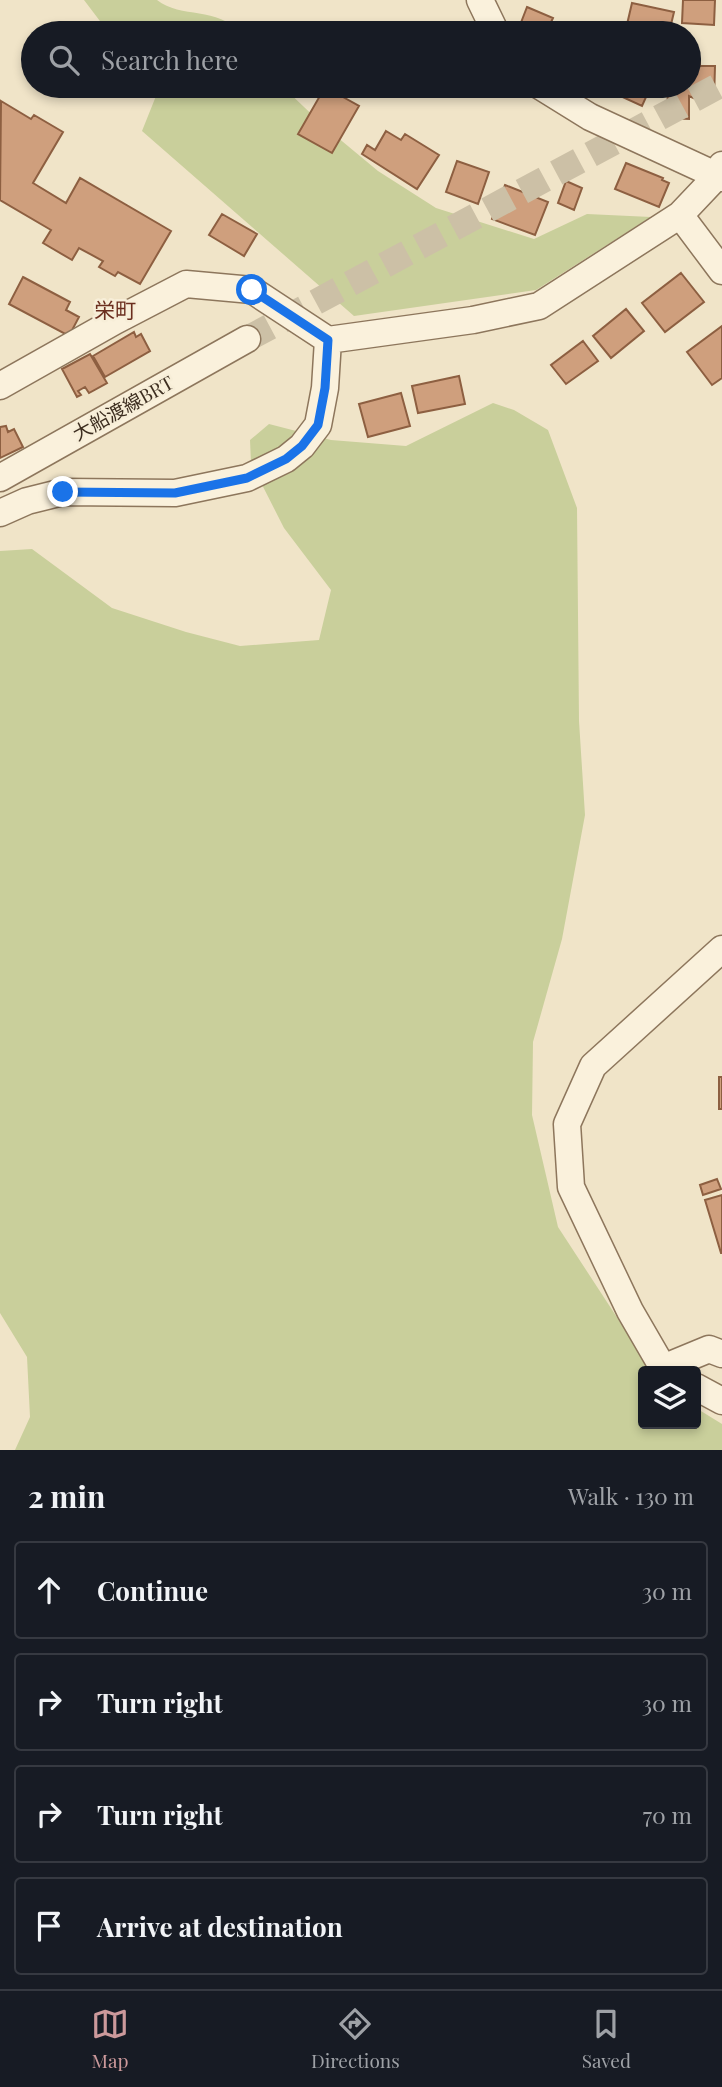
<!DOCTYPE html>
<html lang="en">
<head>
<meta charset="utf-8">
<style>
  :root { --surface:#171b24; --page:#242831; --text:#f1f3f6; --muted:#9ea1a6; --line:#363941; --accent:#cc999b }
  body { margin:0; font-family:"Playfair Display","Noto Sans JP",serif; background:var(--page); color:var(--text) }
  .controls { position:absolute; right:21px; bottom:21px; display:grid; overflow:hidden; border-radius:7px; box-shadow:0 4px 10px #0003 }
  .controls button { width:63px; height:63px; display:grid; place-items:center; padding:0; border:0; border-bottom:2px solid var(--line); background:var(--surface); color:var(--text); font:35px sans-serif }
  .stop { position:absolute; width:21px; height:21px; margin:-16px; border:5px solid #1a73e8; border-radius:50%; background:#fff }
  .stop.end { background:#1a73e8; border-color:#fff; box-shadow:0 2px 7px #0008 }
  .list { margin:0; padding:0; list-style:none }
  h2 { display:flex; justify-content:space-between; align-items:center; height:91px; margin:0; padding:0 28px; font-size:30px }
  h2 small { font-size:23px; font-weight:400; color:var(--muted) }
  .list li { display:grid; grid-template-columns:46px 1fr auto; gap:21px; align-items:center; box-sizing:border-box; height:98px; margin:0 14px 14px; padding:0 14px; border:2px solid var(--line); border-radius:7px }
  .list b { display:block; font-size:26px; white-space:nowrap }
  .list em { font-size:23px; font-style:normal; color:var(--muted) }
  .icon { flex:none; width:38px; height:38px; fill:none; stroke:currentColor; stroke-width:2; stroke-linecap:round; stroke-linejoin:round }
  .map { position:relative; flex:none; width:722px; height:1450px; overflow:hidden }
  .search { position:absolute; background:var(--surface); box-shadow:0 4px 10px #0003; left:21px; right:21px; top:21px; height:77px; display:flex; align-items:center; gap:18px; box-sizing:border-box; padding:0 24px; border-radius:38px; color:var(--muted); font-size:26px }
  .sheet { height:539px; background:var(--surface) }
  nav { display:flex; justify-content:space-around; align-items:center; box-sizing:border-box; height:98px; border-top:2px solid var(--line); background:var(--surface); font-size:19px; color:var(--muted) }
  nav a { display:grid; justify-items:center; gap:4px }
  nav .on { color:var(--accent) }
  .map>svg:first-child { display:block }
  .green { fill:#c9cf9b }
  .building { fill:#cf9f7d; stroke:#8d5f41; stroke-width:2 }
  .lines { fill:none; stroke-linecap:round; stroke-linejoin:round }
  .minor-tunnel { stroke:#ccc0a6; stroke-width:26; stroke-dasharray:26 13; stroke-linecap:butt }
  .minor-casing { stroke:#8d765c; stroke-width:29 }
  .minor { stroke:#faf1dc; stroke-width:26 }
  .route { stroke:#1a73e8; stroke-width:9 }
  .labels { text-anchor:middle; stroke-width:5; stroke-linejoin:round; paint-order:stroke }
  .street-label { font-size:19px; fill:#3d2e20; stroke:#f7eed8 }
  .neighbourhood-label { font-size:21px; fill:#6b2e1e; stroke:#f7eed8 }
</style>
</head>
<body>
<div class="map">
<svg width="722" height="1450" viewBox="0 0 722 1450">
  <rect width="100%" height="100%" fill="#f0e4c8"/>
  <!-- green -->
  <path class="green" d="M84 0H157C181 19 218 6 240 33H109Z
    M160 86H282L325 127 378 171 436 208 534 239 587 214 651 217 536 290 354 316 142 131Z
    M493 403 514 410 548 430 577 508 579 721 585 815 562 939 533 1042 532 1115 558 1227 652 1371H643V1424H696V1408L722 1424V1450H15L30 1417 27 1357 0 1313V551L32 549 112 608 186 632 240 646 319 640 331 590 284 528 251 463 250 440 269 424 331 440 406 446Z"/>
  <!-- building -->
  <path class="building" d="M683 0H715L714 25 682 23Z
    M632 3 674 12 669 33H625Z
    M527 7 553 18 546 33H517Z
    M691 60H700V66H715L714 101 698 100 689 96V119L667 118 668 87 664 86H689V65Z
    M620 86H651L642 106 616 94Z
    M325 87 359 106 332 153 298 134Z
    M1 101 31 119 34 115 63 132 33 183 66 203 80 178 171 231 140 284 118 272 115 276 99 267 103 261 79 248 72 260 43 243 51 230 0 200Z
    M386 131 401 140 405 134 439 155 417 189 362 154 367 145 375 150Z
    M457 161 489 172 478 204 446 192Z
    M626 163 663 178 662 180 669 183 659 207 615 189Z
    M566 181 582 188 574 210 558 203Z
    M505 185 548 202 535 235 492 219Z
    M222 214 257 234 244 256 209 235Z
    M681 273 704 302 665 332 642 303Z
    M23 277 70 302 66 310 79 317 69 336 9 304Z
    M626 309 644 331 611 358 593 336Z
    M722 326V378L712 385 687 352Z
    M134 332 136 337 141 334 150 351 105 377 93 356Z
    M583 341 598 361 566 384 551 365Z
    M90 354 107 383 89 393 85 387 78 391 81 395 77 397 62 369Z
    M459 376 465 404 418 413 412 386Z
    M401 393 410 426 368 437 359 404Z
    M6 426 8 432 14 429 23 447 0 458V427Z
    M719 1077H722V1109H719Z
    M717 1179 721 1189 703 1195 700 1185Z
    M722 1195V1253H721L705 1200Z"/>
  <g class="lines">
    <!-- minor-tunnel -->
    <path class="minor-tunnel" d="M247 339 722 84"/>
    <defs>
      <path id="minor" d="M480 0 496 33
        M540 86 590 117 722 178
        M680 215 722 271
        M0 386 115 321 186 284 252 290 328 340 473 320 539 306 680 215 717 176 722 165
        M0 478 247 339
        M0 513 27 501 63 492 175 493 247 478 286 459 302 446 318 425 325 388 328 340
        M663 1368 709 1349 722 1354
        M668 1371 663 1368 630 1311 571 1187 567 1124 593 1066 722 949
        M696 1387 722 1401"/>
    </defs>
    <!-- minor casing -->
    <use href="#minor" class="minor-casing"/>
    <!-- minor -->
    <use href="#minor" class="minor"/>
  </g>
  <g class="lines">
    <!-- route -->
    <path class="route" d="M63 492 175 493 247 478 286 459 302 446 318 425 325 388 328 340 252 290"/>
  </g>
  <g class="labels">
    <!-- street labels -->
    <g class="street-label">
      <text transform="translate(123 408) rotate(-29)" y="7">大船渡線BRT</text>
    </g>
    <!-- neighbourhood labels -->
    <g class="neighbourhood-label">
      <text x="115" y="318">栄町</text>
    </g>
  </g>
</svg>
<div class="controls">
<button><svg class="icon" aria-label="layers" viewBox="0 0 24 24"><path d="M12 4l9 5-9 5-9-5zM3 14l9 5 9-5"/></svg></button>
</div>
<div class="stop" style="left:252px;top:290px"></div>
<div class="stop end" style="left:63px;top:492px"></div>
<div class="search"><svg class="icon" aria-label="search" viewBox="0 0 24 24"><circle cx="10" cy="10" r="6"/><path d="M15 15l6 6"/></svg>Search here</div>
</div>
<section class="sheet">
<h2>2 min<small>Walk · 130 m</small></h2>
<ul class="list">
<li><svg class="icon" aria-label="ahead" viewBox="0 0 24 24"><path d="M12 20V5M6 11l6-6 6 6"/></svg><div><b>Continue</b></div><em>30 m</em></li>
<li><svg class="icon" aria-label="right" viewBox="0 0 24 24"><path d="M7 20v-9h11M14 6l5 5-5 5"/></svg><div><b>Turn right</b></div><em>30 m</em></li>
<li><svg class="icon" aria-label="right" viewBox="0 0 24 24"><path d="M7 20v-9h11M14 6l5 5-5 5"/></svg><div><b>Turn right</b></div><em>70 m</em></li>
<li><svg class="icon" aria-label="arrive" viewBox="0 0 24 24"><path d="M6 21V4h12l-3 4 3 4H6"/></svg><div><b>Arrive at destination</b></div></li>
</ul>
</section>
<nav>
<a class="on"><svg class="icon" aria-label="map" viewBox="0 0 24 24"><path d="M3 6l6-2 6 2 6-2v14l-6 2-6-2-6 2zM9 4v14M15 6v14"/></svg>Map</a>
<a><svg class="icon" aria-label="directions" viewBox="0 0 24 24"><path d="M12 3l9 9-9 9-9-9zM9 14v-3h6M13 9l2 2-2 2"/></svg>Directions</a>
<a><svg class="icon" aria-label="saved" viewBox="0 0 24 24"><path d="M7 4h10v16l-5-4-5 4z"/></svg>Saved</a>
</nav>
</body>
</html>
